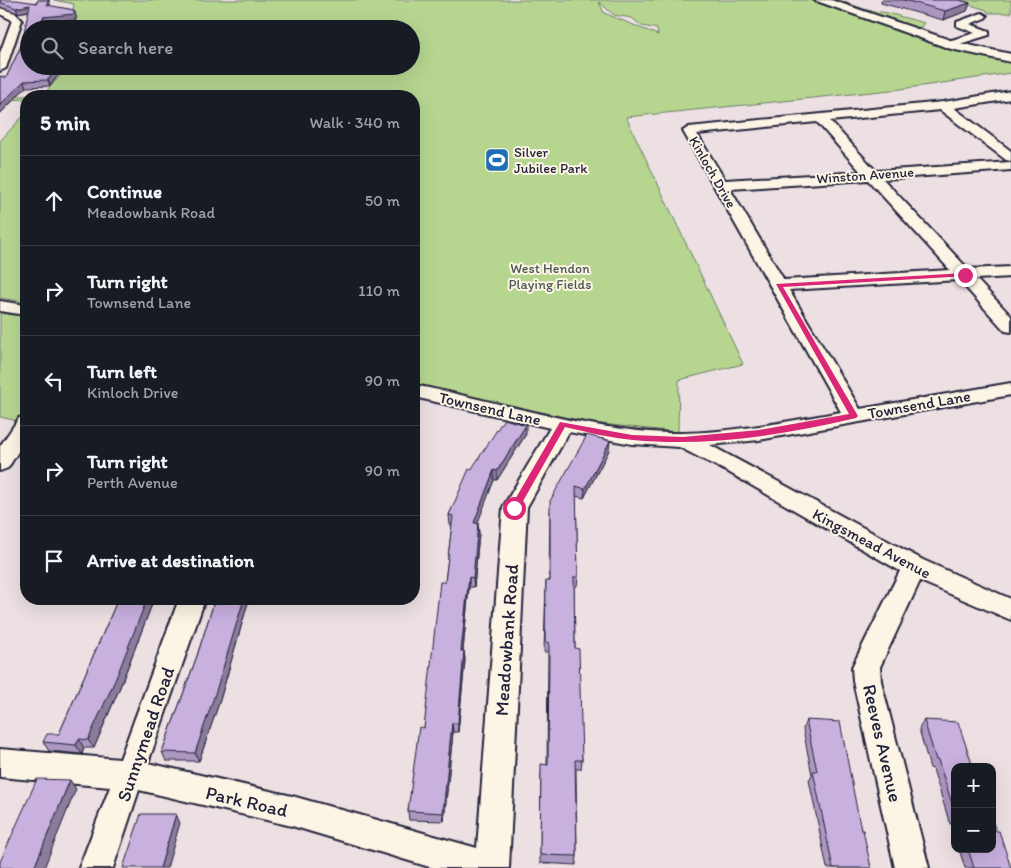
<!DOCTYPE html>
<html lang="en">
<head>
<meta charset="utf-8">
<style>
  :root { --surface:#171b24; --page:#20242c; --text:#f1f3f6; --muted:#9ea1a6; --line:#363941 }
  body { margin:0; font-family:Itim,sans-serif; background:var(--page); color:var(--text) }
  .controls { position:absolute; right:15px; bottom:15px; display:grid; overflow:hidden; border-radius:10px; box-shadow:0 5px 20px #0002 }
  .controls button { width:45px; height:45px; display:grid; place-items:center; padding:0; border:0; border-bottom:1px solid var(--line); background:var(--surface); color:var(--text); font:25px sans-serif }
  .stop { position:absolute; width:15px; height:15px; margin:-11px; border:4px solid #db2777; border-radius:50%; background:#fff }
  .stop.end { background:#db2777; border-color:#fff; box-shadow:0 1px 5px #0008 }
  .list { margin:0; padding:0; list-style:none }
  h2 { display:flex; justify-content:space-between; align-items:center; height:65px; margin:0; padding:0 20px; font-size:21px }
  h2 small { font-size:16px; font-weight:400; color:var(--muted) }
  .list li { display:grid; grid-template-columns:32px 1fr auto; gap:15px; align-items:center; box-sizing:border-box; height:90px; padding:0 20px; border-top:1px solid var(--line) }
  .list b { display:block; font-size:19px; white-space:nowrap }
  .list p { margin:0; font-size:16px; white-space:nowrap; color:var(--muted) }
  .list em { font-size:16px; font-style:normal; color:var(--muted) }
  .icon { flex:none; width:28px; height:28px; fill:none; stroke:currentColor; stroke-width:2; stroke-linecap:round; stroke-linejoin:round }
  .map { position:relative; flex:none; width:1011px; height:868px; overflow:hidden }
  .search { position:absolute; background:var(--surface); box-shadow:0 5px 20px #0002; left:20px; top:20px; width:400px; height:55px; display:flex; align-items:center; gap:12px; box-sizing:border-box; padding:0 18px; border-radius:28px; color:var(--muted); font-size:19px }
  .panel { position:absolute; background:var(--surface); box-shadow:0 5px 20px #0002; left:20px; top:90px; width:400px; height:515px; border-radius:20px }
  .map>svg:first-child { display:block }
  .green { fill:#b6d690; stroke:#6c7c66; fill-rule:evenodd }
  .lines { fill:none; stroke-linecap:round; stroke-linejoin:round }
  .minor-casing { stroke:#22223b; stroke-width:4 }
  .tertiary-casing { stroke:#22223b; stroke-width:4 }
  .minor { fill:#fcf5e5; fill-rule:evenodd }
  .tertiary { fill:#fcf5e5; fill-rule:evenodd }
  .wall { fill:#ac97c0; stroke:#22223b }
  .shaded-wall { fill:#8c7b9c; stroke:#22223b }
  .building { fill:#c8b0df; stroke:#22223b }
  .route { fill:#db2777 }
  .labels { text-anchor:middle; stroke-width:4; stroke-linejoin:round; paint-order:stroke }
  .far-poi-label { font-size:14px; fill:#22223b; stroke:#fcf5e5; text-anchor:start }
  .far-street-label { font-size:14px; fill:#22223b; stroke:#fcf5e5 }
  .far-park-label { font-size:14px; fill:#4e5854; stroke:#fcf5e5 }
  .street-label { font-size:16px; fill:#22223b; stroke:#fcf5e5 }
  .near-street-label { font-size:19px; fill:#22223b; stroke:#fcf5e5 }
</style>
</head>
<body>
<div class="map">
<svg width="1011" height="868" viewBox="0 0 1011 868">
  <rect width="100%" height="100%" fill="#ece0e3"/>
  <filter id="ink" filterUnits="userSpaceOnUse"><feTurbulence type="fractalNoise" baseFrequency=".02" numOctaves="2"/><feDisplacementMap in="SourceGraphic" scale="10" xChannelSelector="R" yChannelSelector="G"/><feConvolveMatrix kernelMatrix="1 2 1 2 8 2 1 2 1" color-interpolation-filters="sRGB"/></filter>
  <g filter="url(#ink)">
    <!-- green -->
    <path class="green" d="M54 0H817L1011 60V73L901 89 626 117 743 364 679 380 678 432 582 422 414 385V96H26V99L0 100V97L43 95 59 77 63 66H411V29H70L74 4ZM599 2 614 15 632 18 642 26 657 29 658 35 604 13Z
      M824 0H839L867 10 888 13 924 23 921 27 910 28Z
      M954 0H1011V13H988L987 10Z
      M26 113V302L0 298V141Z
      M0 313 26 317V408L18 421 0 417Z"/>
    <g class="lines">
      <defs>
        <path id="minor" d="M0 8 15 13 22 20 6 68 0 71V53L12 20 0 14Z
          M982 13 987 16 985 18 970 24 989 31V35L953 46H945V42L975 33 957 26V22Z
          M1011 91V99L954 108 1011 151V161L1006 160 940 110 830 121 876 171 1011 162V170L883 179 968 269 1011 267V277L976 279 1011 316V332L1005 331 959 280 789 290 860 409 1011 383V395L759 440 710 445 923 560 1011 599V620L920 581 880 667 881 681 929 868H895L853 681 852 667 900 571 730 473 679 447 632 444 569 432 527 507 509 868H433L292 826 139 790 113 868H79L110 787 0 777V749L120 759 179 599H205L148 763 292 796 477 848 503 507 550 428 414 397V385C499 401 597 434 683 433 736 432 789 421 841 412L683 131 689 127 943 102ZM817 122 861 172 725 180 697 134ZM868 180 950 270 784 280 730 189Z
          M0 301 26 305V315L0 311Z
          M26 416V439L8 468 0 471V446L19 418Z"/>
        <path id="tertiary" d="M814 0H831L959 43 1011 54V62L951 49Z"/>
      </defs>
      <!-- minor casing -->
      <use href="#minor" class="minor-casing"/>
      <!-- tertiary casing -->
      <use href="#tertiary" class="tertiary-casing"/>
      <!-- minor -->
      <use href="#minor" class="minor"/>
      <!-- tertiary -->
      <use href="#tertiary" class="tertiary"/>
    </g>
    <!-- wall -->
    <path class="wall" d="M0 0 37 3 38 0H49L50 4 49 6 74 10 76 16V20L45 23 44 29H29V66H65L50 86 26 87 0 114V76L6 78 21 46 29 11 18 13 0 7Z
      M881 0H959L970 3 967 11 943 20 881 3Z
      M526 434 497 480H494L477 523 479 533 474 587H469L463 651H464L465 660 458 732H453L444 821 409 820 408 811 424 728 445 582 452 525H450L449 515 471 470Z
      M609 450 584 498 576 496 578 577 577 586H574L575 648 582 760 581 769H576L577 856 576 865 540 863 541 773 547 765 548 652H544L546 581H549L550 511Z
      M118 599H154L120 687 94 748H84L82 754 49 751 43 742 59 734Z
      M215 599H249L220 700 199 761H166L162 752 197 656Z
      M806 720 861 830 871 868H827L809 780 812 775 803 729Z
      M924 720 955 767V833L952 824H950L933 769 930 768 919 729Z
      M996 831 1011 868H965L959 849H992Z"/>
    <!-- shaded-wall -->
    <path class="shaded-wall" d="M48 0H49L50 4 48 11 47 5Z
      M970 3 967 11 943 20 945 11Z
      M30 5 32 10 18 13 16 8Z
      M74 10 76 16V20L45 23 44 29H40L43 17Z
      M58 66H65L50 86 48 80Z
      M24 81 26 87 0 114V105Z
      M526 425V434L497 480V471Z
      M610 441 609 450 584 498 585 489Z
      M494 470V480L474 533V523Z
      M478 523 479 533 474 587 473 578Z
      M469 577V587L462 660 461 651Z
      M147 599H154L120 687 94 748 88 740Z
      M244 599H249L220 700 199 761 195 753Z
      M464 651 465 660 458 732V723Z
      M452 723 453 732 444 821 443 813Z
      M79 739 84 748 82 754 76 745Z
      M70 780 76 789 44 868H34Z
      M176 814 180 823 167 868H160Z"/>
    <!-- building -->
    <path class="building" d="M0 0H16L37 3 38 0H48L47 5 74 10V14L43 17 40 29H29V66H58L48 80 24 81 0 105V76L6 78 21 46 30 5 16 8 0 2Z
      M904 0H959L970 3 945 11Z
      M504 419 526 425 497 471 494 470 474 523H478L473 578 469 577 461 651H464L458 723H452L443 813 408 811 419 727 424 728 440 582H445L453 516 449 515 469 469 471 470Z
      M587 435 610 441 585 489 576 486 578 577H574L575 648 579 649 582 760H575L577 856 540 855 541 764 548 765 549 643 545 642 546 581H550V501Z
      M118 599H147L116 678 88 740 79 739 76 745 43 742 47 734H59Z
      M215 599H244L216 691 195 753 162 752 197 656Z
      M806 720 840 722 861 830H863L871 868H833L813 771H817Z
      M924 720 958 722 973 767H955V813L938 760H936Z
      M37 779 70 780 34 868H0V862Z
      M141 814H176L160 868H123Z
      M992 820 996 831H999L1011 868H974L968 849H992Z"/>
  </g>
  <!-- route -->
  <path class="route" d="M965 273 967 276 783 287 858 416 856 418C785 435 706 447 633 440 610 438 587 432 565 427L518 510 514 511 510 508 560 422 632 435 683 437 759 430 849 414 776 284Z"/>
  <!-- icons -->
  <defs>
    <symbol id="stadium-square" viewBox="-11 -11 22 22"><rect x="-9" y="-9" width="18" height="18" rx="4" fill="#1f6fb2" stroke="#fcf5e5"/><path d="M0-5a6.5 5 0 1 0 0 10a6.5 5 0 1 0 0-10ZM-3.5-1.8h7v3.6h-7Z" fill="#fff"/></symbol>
  </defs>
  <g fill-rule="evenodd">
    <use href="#stadium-square" x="483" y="146" width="28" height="28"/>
  </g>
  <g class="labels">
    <!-- far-poi labels -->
    <g class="far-poi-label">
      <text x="514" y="157">Silver<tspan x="514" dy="16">Jubilee Park</tspan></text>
    </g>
    <!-- far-street labels -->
    <g class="far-street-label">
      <text transform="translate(713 172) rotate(60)" y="5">Kinloch Drive</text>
      <text transform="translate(865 175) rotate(-4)" y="5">Winston Avenue</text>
    </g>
    <!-- far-park labels -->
    <g class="far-park-label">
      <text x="550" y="273">West Hendon<tspan x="550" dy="16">Playing Fields</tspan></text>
    </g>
    <!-- street labels -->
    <g class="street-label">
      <text transform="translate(919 404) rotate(-10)" y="6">Townsend Lane</text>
      <text transform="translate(490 408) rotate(13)" y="6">Townsend Lane</text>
      <text transform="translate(872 543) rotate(28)" y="6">Kingsmead Avenue</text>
    </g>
    <!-- near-street labels -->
    <g class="near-street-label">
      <text transform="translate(506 640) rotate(-86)" y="7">Meadowbank Road</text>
      <text transform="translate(145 734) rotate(-71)" y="7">Sunnymead Road</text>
      <text transform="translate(883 743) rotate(77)" y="7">Reeves Avenue</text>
      <text transform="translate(247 801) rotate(13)" y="7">Park Road</text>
    </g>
  </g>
</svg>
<div class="controls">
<button>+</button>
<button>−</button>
</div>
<div class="stop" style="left:514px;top:508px"></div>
<div class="stop end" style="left:965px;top:275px"></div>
<div class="search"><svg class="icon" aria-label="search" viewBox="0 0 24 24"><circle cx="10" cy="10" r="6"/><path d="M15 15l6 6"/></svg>Search here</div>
<section class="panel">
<h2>5 min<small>Walk · 340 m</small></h2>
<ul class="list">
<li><svg class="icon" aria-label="ahead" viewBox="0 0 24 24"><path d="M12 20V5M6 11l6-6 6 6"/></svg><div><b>Continue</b><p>Meadowbank Road</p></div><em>50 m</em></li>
<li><svg class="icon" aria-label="right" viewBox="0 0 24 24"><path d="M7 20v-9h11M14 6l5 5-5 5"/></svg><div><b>Turn right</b><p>Townsend Lane</p></div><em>110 m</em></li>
<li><svg class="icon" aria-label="left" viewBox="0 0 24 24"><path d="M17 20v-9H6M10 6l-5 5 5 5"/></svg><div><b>Turn left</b><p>Kinloch Drive</p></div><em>90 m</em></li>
<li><svg class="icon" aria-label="right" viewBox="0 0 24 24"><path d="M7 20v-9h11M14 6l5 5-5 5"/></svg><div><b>Turn right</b><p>Perth Avenue</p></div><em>90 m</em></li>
<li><svg class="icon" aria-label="arrive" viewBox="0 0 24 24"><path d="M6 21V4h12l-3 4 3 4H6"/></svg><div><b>Arrive at destination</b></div></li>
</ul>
</section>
</div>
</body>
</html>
